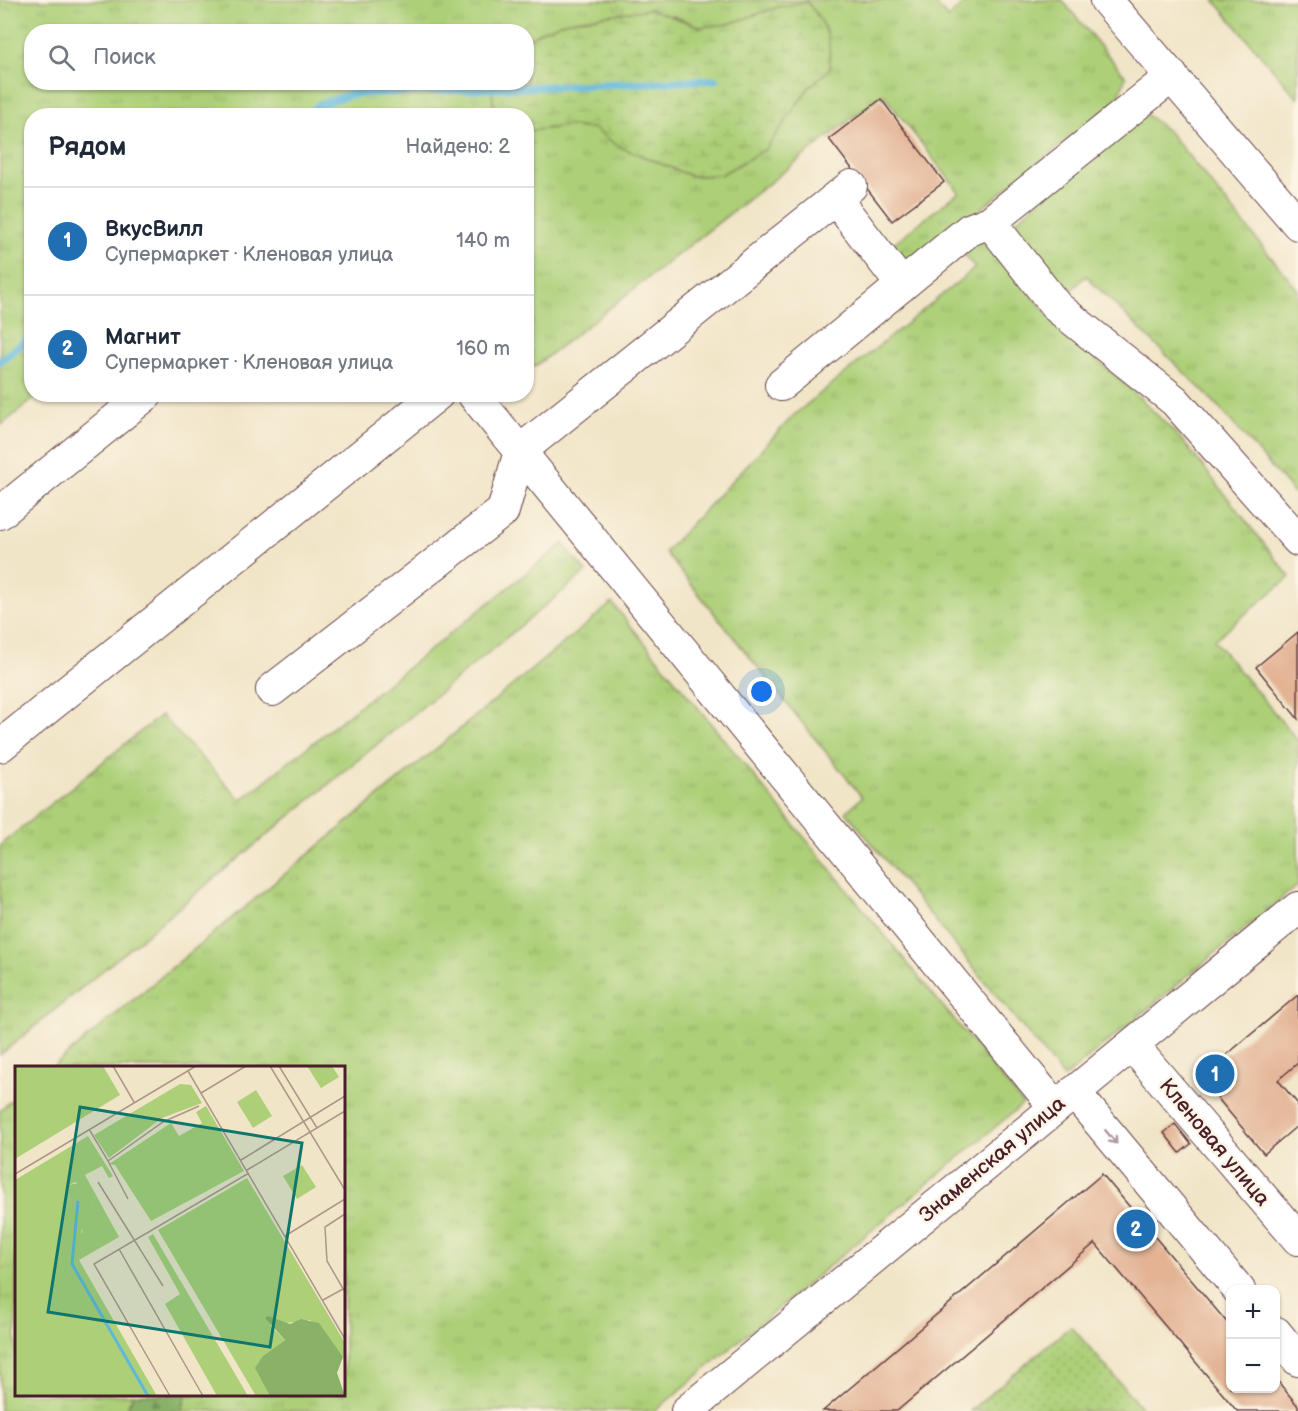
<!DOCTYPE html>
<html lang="ru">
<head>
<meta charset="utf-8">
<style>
  :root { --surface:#fff; --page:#f2f2f3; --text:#1f2937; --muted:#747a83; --line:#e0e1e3; --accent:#1f6fb2 }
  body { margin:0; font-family:"Balsamiq Sans",sans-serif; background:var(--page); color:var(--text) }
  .controls { position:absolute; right:18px; bottom:18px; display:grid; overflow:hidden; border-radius:12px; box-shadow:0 2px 4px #0004 }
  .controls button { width:54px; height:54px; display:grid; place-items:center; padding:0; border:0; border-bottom:2px solid var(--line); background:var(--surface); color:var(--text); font:30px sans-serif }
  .you { position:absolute; left:762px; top:692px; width:21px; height:21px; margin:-15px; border:4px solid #fff; border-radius:50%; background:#1a73e8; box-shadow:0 0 0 9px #1a73e833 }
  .badge { display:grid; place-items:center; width:39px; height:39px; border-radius:50%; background:var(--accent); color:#fff; font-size:20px; font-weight:700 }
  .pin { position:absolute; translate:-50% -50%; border:3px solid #fff; box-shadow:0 2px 6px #0006 }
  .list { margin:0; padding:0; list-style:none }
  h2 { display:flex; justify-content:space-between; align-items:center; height:78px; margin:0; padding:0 24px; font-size:26px }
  h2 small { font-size:20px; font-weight:400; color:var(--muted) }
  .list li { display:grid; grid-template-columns:39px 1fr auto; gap:18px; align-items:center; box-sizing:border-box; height:108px; padding:0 24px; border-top:2px solid var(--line) }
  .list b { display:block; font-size:22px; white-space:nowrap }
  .list p { margin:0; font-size:20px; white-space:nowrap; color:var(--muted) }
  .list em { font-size:20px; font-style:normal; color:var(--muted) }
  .icon { flex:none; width:33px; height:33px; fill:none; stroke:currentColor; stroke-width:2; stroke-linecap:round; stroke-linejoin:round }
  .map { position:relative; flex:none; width:1298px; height:1411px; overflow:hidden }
  .search { position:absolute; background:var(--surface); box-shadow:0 2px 4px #0004; left:24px; top:24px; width:510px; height:66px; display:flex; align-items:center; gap:15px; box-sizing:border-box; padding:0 21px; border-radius:24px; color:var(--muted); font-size:22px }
  .panel { position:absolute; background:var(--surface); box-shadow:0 2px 4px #0004; left:24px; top:108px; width:510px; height:294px; border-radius:24px }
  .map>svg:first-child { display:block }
  .grass { fill:url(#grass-tufts); stroke:#7b7751; stroke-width:1.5 }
  .forest { fill:url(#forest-firs); stroke:#6a684a; stroke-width:1.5 }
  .wetland { fill:url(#wetland-marsh); stroke:#7b7751; stroke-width:1.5 }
  .park { fill:url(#park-dots); stroke:#7b7751; stroke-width:1.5 }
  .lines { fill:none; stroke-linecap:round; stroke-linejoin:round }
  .stream { stroke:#5fb8dc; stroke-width:8 }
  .building { fill:#e3b394 }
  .minor-casing { stroke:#633d43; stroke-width:34 }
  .minor { stroke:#fff; stroke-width:32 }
  .oneway { stroke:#ae9aa0 }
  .labels { text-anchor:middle; stroke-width:5; stroke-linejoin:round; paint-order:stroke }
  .street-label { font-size:21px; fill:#4a1f2b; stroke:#fcf5e5 }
  .inset-river { fill:none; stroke:#5fb8dc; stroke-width:3 }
  .inset-road { fill:none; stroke:#ae9689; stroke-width:1.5 }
  .view { fill:#0f766e; fill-opacity:0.15; stroke:#0f766e; stroke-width:3 }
  .inset-edge { fill:none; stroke:#4a1f2b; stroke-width:3 }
</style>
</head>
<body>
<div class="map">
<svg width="1298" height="1411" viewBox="0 0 1298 1411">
  <defs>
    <pattern id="grass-tufts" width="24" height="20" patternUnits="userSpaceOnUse" patternTransform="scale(1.5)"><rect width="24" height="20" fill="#accf77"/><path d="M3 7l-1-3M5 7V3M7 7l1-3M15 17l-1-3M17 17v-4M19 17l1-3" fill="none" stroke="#96b167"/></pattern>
    <pattern id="forest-firs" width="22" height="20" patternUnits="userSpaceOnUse" patternTransform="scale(1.5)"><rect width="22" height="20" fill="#89b268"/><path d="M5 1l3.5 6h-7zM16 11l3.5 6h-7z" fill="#729056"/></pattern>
    <pattern id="wetland-marsh" width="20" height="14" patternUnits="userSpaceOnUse" patternTransform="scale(1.5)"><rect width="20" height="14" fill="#accf77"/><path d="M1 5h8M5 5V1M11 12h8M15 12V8" fill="none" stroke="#96b167"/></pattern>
    <pattern id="park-dots" width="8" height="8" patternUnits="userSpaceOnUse" patternTransform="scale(1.5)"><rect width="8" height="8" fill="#accf77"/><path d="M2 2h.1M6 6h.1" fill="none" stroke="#96b167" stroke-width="1.8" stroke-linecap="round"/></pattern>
  </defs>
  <rect width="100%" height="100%" fill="#fcf5e5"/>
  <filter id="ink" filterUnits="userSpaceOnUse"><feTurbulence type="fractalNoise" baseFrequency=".0167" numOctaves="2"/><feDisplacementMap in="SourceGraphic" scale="12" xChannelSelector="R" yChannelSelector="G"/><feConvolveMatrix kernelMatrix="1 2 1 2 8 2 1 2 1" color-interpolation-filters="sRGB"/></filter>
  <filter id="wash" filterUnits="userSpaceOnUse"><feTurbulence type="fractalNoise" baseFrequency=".008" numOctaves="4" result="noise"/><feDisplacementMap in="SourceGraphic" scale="24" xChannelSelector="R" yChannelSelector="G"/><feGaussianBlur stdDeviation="1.35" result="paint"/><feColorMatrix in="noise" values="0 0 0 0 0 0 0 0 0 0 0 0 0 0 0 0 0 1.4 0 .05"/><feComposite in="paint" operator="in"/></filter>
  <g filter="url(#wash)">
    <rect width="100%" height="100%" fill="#f1e5c8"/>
    <!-- grass -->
    <path class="grass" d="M0 0H932L948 18 968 0H1062L1126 77 1117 100 908 267 890 246 959 192 883 94 534 367 526 358 527 131 566 126 593 128 618 146 691 176 720 175 766 149 810 86 830 69 781 6 729 24 701 27 674 16 543 30 527 40 526 32H32V82L498 83 492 92 495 115 32 116V394L39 395 0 426Z
      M1214 0H1298V99Z
      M1143 112 1169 132 1298 290V498L1217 405 1086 276 1068 293 1011 225Z
      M978 233 1059 327 1138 396 1183 441 1290 577 1214 640 1298 741V885L1064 1078 846 812 862 797 665 552 795 414 975 268 959 248Z
      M563 544 586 572 0 1055V845L161 715 241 800Z
      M612 603 1023 1104 655 1411H182L186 1395 344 1394V1068H51Z
      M16 1096V1394L133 1395 126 1411H0V1110Z"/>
    <!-- forest -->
    <path class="forest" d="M133 1395V1394L186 1395 182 1411H126Z"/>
    <!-- wetland -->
    <path class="wetland" d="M807 2C828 27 830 36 830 69L810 86 766 149 720 175 691 176 618 146 593 128 566 126 527 131 526 116 495 115 492 92 498 83 526 82 527 40 543 30 568 21 649 9 701 27 729 24 781 6Z"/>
    <!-- park -->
    <path class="park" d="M1071 1326 1144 1411H970Z"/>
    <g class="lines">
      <!-- stream -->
      <path class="stream" d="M306 116 320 104 352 94 715 80
        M0 361 32 336"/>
    </g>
    <g id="blocks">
      <!-- building -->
      <path class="building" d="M881 99 944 182 892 221 829 139Z
        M1298 632V719L1256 667Z
        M1298 995V1063L1278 1080 1298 1104V1125L1264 1154 1200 1077Z
        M1175 1124 1191 1144 1180 1153 1164 1133Z
        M1102 1174 1230 1326V1388H1276V1379L1298 1406V1411H1237L1095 1243 897 1411H823Z"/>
    </g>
  </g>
  <g filter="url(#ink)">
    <use href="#blocks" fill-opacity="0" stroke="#633d43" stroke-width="1.5"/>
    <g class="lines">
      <defs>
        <path id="minor" d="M1106 0 1298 224
          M1172 76 990 222 1057 307 1175 401 1298 540
          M835 198 902 285
          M781 385 969 230 990 222
          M473 394 1055 1107
          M0 513 147 394
          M272 690 503 511 520 451 851 186
          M0 746 438 394
          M1132 1045 1298 1239
          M1074 1092 1239 1290
          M1276 1333 1298 1360
          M687 1411 1298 908"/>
      </defs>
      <!-- minor casing -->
      <use href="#minor" class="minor-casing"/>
      <!-- minor -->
      <use href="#minor" class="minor"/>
    </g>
    <!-- one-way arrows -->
    <defs><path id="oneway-shaft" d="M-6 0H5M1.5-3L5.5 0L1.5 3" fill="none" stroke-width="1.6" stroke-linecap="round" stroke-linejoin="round" transform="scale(1.5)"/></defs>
    <use class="oneway" href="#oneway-shaft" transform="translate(1111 1137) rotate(50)"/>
  </g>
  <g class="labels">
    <!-- street labels -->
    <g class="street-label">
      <text transform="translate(1215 1142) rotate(50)" y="7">Кленовая улица</text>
      <text transform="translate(992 1159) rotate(-40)" y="7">Знаменская улица</text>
    </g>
  </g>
  <!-- overview -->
  <g transform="translate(15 1066)">
    <rect width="330" height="330" fill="#f1e5c8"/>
    <path d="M0 0H88L105 29 0 93ZM165 18 176 19 187 37 147 52 94 92 79 69ZM191 40 229 105 136 155 100 99 94 98 156 57 164 70 187 57 181 46ZM73 70 98 110 94 112 87 100 70 109 104 171 64 194 142 330H0V114ZM61 116 78 137 68 156 67 168 55 136 53 119ZM232 112 330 277 328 297V291L295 254 255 259 270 274 248 290 249 318 255 330H241L143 164ZM138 168 233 330H202L150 238 165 228 133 171Z" fill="#accf77" fill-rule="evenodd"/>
    <path d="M253 250 275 258 286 253 304 257 328 291 322 307 330 330H255L240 302 248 290 270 274 250 252Z" fill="#89b268"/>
    <path d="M65 117 78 137 64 171 53 165 51 144 55 136 53 119Z" fill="#accf77"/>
    <path d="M292 0H317L324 11 306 22ZM241 24 257 50 238 62 222 36ZM287 99 301 121 282 133 268 110Z" fill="#accf77"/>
    <path class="inset-river" d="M63 135 57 198 133 330"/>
    <path class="inset-road" d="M98 0 119 36M255 0 330 124M264 0 302 62M173 5 330 273M186 27 231 0M74 63 93 95 148 56 184 40M226 94 330 30M93 95 113 133M232 104 330 45M0 108 181 0M83 116 148 220M330 148 310 161 312 195 330 226M270 170 330 133M104 183 188 330M308 234 328 223M155 330 79 198 234 107"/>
    <path class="view" d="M65 41 287 77 255 281 33 246Z"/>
    <rect width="330" height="330" class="inset-edge"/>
  </g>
</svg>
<div class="controls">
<button>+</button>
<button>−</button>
</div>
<div class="you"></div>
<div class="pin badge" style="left:1215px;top:1074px">1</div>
<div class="pin badge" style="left:1136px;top:1229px">2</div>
<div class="search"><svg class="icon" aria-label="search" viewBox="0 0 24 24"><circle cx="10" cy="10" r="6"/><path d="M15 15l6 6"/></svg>Поиск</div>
<section class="panel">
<h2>Рядом<small>Найдено: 2</small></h2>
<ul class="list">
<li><span class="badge">1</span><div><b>ВкусВилл</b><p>Супермаркет · Кленовая улица</p></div><em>140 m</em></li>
<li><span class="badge">2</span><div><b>Магнит</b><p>Супермаркет · Кленовая улица</p></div><em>160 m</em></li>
</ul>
</section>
</div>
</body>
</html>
